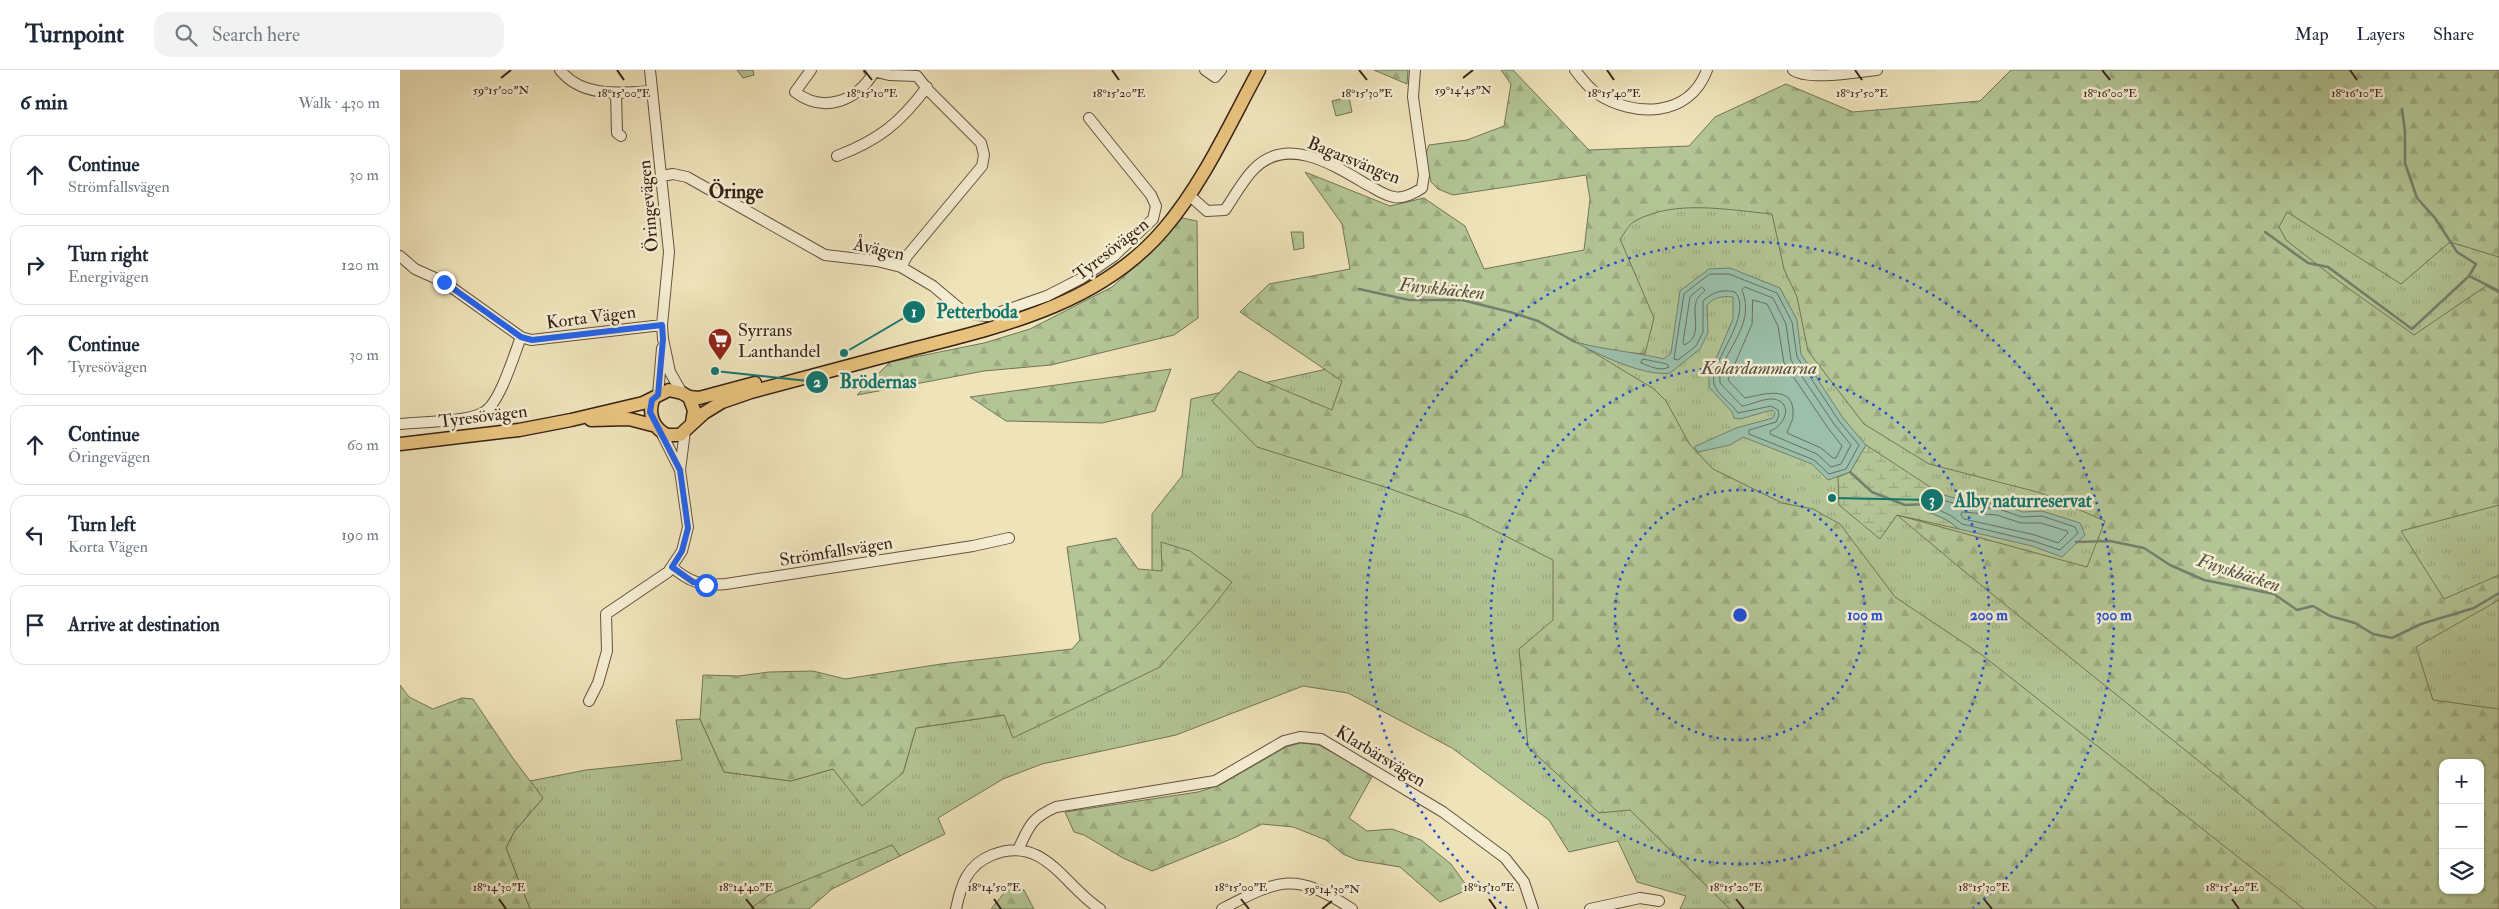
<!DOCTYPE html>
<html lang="en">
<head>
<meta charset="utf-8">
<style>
  :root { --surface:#fff; --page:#f2f2f3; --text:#1f2937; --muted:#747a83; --line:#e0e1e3 }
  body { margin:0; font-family:"IM FELL Double Pica",serif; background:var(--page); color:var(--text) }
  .controls { position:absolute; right:15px; bottom:15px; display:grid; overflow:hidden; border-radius:10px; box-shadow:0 1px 4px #0004 }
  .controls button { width:45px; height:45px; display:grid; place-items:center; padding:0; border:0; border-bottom:1px solid var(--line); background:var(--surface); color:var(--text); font:25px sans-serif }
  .stop { position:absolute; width:15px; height:15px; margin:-11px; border:4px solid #2563eb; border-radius:50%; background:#fff }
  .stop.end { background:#2563eb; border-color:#fff; box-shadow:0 1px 5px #0008 }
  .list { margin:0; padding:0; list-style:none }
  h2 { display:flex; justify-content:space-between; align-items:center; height:65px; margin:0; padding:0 20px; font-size:21px }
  h2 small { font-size:16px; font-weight:400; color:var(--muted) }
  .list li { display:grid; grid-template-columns:32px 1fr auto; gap:15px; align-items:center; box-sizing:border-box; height:80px; margin:0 10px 10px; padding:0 10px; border:1px solid var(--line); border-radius:15px }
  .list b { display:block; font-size:19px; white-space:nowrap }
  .list p { margin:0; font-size:16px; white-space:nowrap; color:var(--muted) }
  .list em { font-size:16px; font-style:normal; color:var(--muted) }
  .icon { flex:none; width:28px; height:28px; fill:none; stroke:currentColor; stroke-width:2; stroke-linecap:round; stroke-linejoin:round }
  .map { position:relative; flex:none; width:2099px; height:839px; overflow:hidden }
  header { display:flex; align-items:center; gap:30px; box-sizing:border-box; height:70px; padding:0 25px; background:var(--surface); border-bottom:1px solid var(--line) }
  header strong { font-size:24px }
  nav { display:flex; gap:28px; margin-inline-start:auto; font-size:18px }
  .search { width:350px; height:45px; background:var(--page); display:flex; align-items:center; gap:12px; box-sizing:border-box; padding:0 18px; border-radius:15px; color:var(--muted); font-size:19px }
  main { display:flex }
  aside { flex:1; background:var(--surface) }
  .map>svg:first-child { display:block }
  .grass { fill:url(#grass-tufts); stroke:#747455; fill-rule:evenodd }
  .forest { fill:url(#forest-firs); stroke:#747455; fill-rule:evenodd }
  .wetland { fill:url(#wetland-marsh); stroke:#747455 }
  .water { fill:#9bbfaa; stroke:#73806e }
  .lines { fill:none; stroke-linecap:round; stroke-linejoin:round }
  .shore { stroke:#687060; stroke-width:1 }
  .stream { stroke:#73806e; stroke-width:2.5 }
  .minor-casing { stroke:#64523e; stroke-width:12 }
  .major-casing { stroke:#362215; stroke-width:15 }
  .minor { stroke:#f5edd2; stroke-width:10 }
  .major { stroke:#e8c27d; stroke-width:12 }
  .route { stroke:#2563eb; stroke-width:6 }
  .ticks { fill:none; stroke:#362215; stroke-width:2 }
  .ring { fill:none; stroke:#1d4ed8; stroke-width:2.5; stroke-dasharray:2.5 5 }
  .labels { text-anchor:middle; stroke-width:5; stroke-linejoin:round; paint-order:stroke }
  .street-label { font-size:18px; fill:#362215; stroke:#f5edd2 }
  .poi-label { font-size:18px; fill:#362215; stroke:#f5edd2; text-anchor:start }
  .neighbourhood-label { font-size:19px; font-weight:bold; fill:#362215; stroke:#f5edd2 }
  .water-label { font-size:19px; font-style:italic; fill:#545142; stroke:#f5edd2 }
  .ticks-label { font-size:12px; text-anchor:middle; fill:#362215; stroke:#f5edd2; stroke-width:5; stroke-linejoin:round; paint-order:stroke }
  .centre { fill:#1d4ed8; stroke:#f5edd2; stroke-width:2.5 }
  .ring-label { font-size:15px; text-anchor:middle; font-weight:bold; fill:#1d4ed8; stroke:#f5edd2; stroke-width:5; stroke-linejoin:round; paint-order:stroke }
  .leader { fill:none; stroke:#0f766e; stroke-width:2 }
  .callout-dot { fill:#0f766e; stroke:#f5edd2; stroke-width:2 }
  .mark-label { font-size:15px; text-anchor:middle; font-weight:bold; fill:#fff }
  .callout-label { font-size:19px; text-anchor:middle; font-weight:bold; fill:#0f766e; stroke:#f5edd2; stroke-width:5; stroke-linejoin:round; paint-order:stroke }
</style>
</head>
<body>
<header>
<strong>Turnpoint</strong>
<div class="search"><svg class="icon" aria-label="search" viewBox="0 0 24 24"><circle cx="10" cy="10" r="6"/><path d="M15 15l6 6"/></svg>Search here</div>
<nav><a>Map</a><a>Layers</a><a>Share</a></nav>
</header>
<main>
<aside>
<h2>6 min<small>Walk · 430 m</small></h2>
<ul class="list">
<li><svg class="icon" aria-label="ahead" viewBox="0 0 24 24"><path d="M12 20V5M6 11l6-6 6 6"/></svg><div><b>Continue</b><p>Strömfallsvägen</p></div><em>30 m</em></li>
<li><svg class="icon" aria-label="right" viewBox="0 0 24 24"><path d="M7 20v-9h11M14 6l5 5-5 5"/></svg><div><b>Turn right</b><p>Energivägen</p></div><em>120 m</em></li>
<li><svg class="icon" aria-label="ahead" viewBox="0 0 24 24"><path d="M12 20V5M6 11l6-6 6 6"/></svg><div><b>Continue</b><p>Tyresövägen</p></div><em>30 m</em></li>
<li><svg class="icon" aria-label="ahead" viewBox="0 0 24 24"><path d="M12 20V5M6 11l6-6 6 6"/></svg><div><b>Continue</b><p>Öringevägen</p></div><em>60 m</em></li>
<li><svg class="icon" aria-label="left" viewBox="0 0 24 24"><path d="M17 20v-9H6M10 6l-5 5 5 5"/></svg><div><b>Turn left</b><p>Korta Vägen</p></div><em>190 m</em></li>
<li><svg class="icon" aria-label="arrive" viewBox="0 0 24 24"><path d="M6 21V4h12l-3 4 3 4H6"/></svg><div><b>Arrive at destination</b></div></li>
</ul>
</aside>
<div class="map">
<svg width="2099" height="839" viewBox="0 0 2099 839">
  <defs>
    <pattern id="grass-tufts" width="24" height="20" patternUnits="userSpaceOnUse" patternTransform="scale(1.25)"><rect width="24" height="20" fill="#b3c595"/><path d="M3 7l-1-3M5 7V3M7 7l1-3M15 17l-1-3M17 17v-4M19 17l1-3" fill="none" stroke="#9ba980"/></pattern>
    <pattern id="forest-firs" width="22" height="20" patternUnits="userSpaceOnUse" patternTransform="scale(1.25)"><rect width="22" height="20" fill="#b3c595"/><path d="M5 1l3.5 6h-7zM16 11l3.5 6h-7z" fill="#9ba980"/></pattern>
    <pattern id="wetland-marsh" width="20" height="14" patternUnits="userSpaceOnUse" patternTransform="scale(1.25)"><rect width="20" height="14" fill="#b3c595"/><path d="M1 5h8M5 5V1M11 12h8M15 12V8" fill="none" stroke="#9ba980"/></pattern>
  </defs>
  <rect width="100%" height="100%" fill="#efe3ba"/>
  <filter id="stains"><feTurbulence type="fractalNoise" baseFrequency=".004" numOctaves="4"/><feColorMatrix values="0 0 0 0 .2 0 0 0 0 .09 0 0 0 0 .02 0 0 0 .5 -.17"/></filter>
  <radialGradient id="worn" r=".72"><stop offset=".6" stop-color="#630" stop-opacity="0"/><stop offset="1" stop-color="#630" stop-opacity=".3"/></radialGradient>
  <!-- grass -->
  <path class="grass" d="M2099 0V839H1679L1230 740 1330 839H1280L1286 826 1237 812 1218 771 1169 782 1149 750 1052 678 948 623 903 616 776 665 642 694 603 709 538 748 545 764 500 786 492 775 350 839H130L106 778 114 762 143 728 130 711 186 700 282 690 276 650 300 649 324 702 391 711 433 699 503 703 516 658 605 645 613 667 752 507V444L782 406 791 329 1222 234 1196 115 1429 49ZM2043 693H2080V820H2043Z
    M949 27 952 42 936 46 932 31Z
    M891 162H903L904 178 894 180Z"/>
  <!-- forest -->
  <path class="forest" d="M337 0H353L354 5 343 8Z
    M974 0H1008L1007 14Z
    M1101 0H1113L1189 80 1289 76 1315 47 1386 14 1453 42 1580 31 1611 0H2099V187L2050 172 2001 214 1887 142 1879 157 1886 170 1941 213 2014 265 2086 216 2099 223V435L2001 461 2044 529 2099 505V530L2016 577 2033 630 2099 639V839H1977C1820 704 1655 579 1497 445L1687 497 1705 451 1641 423 1529 394 1464 354 1408 281 1397 227 1384 199 1372 144C1328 140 1275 129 1235 151 1229 154 1224 164 1220 169L1254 248 1245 284 1208 281 1178 273 1254 319 1266 331 1290 375 1313 399 1382 433 1413 439 1440 454 1495 527 1582 585 1904 839H1330L1230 740 1199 743 1128 677 1119 579 1153 550V490L1070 448 988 418 857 377 812 331 839 301 932 340 942 311 840 242 869 214 950 199 942 154 905 102 990 136 1024 128 1065 156 1084 199 1184 180 1190 129 1186 105 1053 125 1038 119 1031 112 1025 86 1029 75 1067 70 1104 56 1111 14ZM2043 693H2080V820H2043Z
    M782 148 797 151 798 248 774 265 651 295 584 301 457 325 490 292 584 273 630 259 712 217 757 177Z
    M771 299 755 341 702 353 606 351 570 327Z
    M716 468 738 499 762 501 761 472 790 481 832 512 812 538 760 597 613 668 604 645 516 658 503 703 462 736 433 699 391 711 324 702 300 649 303 605 339 606 369 602 413 601 445 609 541 594 672 579 680 570 667 477Z
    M0 615 9 627 33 639 62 628 73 629 112 687 143 728 114 762 106 778 130 839H0Z
    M901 673 919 675 973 705 949 748 967 761 992 759 1021 770 1051 794 1069 819 1040 832 1000 797 957 790 943 784 926 770 893 757 862 754 836 767 752 801 723 788 684 765 674 762 665 742 798 722 820 715 886 677Z
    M492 775 500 786 432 819 409 839H350L369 825Z
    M610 816 624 820 634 839H591Z"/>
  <!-- wetland -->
  <path class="wetland" d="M1466 375 1541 424 1526 434 1529 442 1547 450 1559 459 1497 445 1480 469 1439 435 1438 407 1450 402Z"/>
  <!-- water -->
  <path class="water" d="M1330 198 1380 218 1397 250 1401 284 1443 348 1466 375 1450 402 1428 410 1412 394 1343 367 1330 375 1298 382 1294 377 1336 358 1373 348 1375 343 1372 340 1340 349 1334 348 1332 342 1309 317V305L1333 249V227C1321 226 1315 227 1307 235L1308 263 1300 279 1270 303C1245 307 1197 284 1175 272 1205 280 1235 282 1264 289L1271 283 1280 221 1309 199Z
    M1541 424 1565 431 1600 434 1623 442 1642 441 1680 453 1685 465 1662 487 1632 476 1559 459 1547 450 1529 442 1526 434Z"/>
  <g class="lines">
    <!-- shore -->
    <path class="shore" d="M1310 204H1329L1377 223 1392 252 1397 287 1439 351 1459 375 1446 399 1429 404 1414 390 1349 364V360L1376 352 1379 345 1378 340 1371 336 1338 343C1332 334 1317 324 1314 314 1308 293 1355 245 1335 222 1322 219 1313 222 1303 231V262L1296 276 1278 290 1274 289 1284 224Z
      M1302 217 1305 220C1302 224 1297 227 1296 232 1292 247 1303 267 1284 275L1283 272 1290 227Z
      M1345 217 1373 228 1386 254 1391 290 1434 354 1451 375 1441 394 1431 397 1417 384 1370 364V361C1385 356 1394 333 1374 329 1364 328 1351 335 1342 336L1320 313C1317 284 1358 258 1342 220Z
      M1353 230 1367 234 1378 256 1384 293 1428 358 1442 376 1436 388H1433L1421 378 1387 363C1388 357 1393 352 1393 345 1395 313 1361 325 1345 328L1328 310 1352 254Z
      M1243 289 1267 294 1269 297C1260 302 1250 296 1241 293Z
      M1542 430 1564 436 1599 439 1622 447 1642 446 1675 457 1678 463 1660 480 1633 471 1562 454 1550 445 1534 438V435Z
      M1563 442 1597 445 1621 453H1641L1667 461 1668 463 1658 473 1635 465 1564 449 1561 445Z"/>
    <!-- stream -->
    <path class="stream" d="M2002 39 2005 62V93L2017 128 2035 148 2057 182 2076 194 2069 206 2099 221
      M1865 162 1908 193 1928 197 2012 259 2069 206
      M959 219 1009 230H1062L1110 242 1138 251 1175 272
      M1450 402 1472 422 1505 435 1526 434
      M1676 472 1710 471 1744 478 1770 495 1804 510 1874 524 1897 540 1913 536 1930 546 1955 553 1973 564 1992 568 2021 554 2074 538 2099 523"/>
    <defs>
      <path id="minor" d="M160 0C182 28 221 23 252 21
        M250 0 269 182 262 255 263 269 270 302 282 323
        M411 0 395 22C424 44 457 31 474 2
        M469 0 489 5 517 6 529 21 581 73 584 85 582 96 507 186 501 197
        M805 0 815 7 821 0
        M1175 0C1181 8 1188 17 1196 23 1234 48 1289 48 1307 0
        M1393 0C1408 11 1457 2 1477 0
        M216 23 217 63 221 66
        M437 86C479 70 500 53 527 17
        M262 106 273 104 287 107 425 185 477 191 501 197 533 216 564 242 576 245 589 246 647 226 682 208 714 186 753 149 756 136 751 125 689 48
        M789 125 807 141 825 140C834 127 843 110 854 99 887 65 934 95 966 114 974 118 985 126 994 127 1003 129 1015 123 1022 118L1024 105 1013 27 1015 0
        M0 186 15 199 44 212 121 267 131 270 262 255
        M258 325 262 278
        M0 354C20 352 68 352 84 342 100 333 114 285 121 267
        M261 362 280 400
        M272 497C290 513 303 516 326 514L573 476 609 468
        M189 631 198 613 207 581 206 544 268 502 282 481 288 457 280 400 285 361
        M619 778C629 755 633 747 656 737L815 711 884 671 900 667 921 669 1043 742 1105 788 1124 812 1133 839
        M556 839C561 815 567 795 592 785 644 764 664 816 700 839
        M822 839C880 809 894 801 952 839
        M1190 839 1240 828 1259 831"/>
      <path id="major" d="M289 327 299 328 355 313
        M253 330C248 344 253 358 267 365H280L304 343 322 332 351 322C401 309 451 295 501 282 594 258 698 237 764 159 804 112 830 53 859 0
        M191 350 229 349 256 356
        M0 374 119 360 171 350 243 333 269 320 282 323 289 327 294 340 292 353"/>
    </defs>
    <!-- minor casing -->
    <use href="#minor" class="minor-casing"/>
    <!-- major casing -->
    <use href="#major" class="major-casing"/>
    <!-- minor -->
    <use href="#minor" class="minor"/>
    <!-- major -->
    <use href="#major" class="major"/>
  </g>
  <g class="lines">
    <!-- route -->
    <path class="route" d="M44 212 121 267 132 270 262 255 263 269 258 325 252 330 250 342 280 400 288 458 282 481 272 497 293 512 306 515"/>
  </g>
  <!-- ticks -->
  <path class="ticks" d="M217 0 224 10M464 0 472 10M712 0 719 10M959 0 967 10M1207 0 1214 10M1455 0 1462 10M1702 0 1710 10M1950 0 1957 10M101 8 111 0M1063 8 1073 0M99 829 106 839M346 829 354 839M594 829 601 839M841 829 849 839M1089 829 1096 839M1336 829 1344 839M1584 829 1592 839M1832 829 1839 839M922 839 932 831"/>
  <!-- distance rings -->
  <g class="ring">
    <circle cx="1340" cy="545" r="125"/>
    <circle cx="1340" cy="545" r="249"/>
    <path d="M1107 838A374 374 0 1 1 1573 838"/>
  </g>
  <!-- icons -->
  <defs>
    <symbol id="supermarket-pin" viewBox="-11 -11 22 30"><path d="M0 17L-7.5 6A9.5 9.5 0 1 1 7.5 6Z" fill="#8f2418" stroke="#f5edd2"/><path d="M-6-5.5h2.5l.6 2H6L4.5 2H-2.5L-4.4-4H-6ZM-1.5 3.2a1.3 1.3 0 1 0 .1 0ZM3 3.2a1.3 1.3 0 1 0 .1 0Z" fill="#fff"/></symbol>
  </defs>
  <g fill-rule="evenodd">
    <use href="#supermarket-pin" x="306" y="256" width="28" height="38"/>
  </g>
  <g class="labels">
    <!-- street labels -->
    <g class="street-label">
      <text transform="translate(954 90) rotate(22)" y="6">Bagarsvängen</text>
      <text transform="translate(248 136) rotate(-95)" y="6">Öringevägen</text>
      <text transform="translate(479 179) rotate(12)" y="6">Åvägen</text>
      <text transform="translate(711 179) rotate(-38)" y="6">Tyresövägen</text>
      <text transform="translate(191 247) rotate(-7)" y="6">Korta Vägen</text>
      <text transform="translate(83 346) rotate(-7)" y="6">Tyresövägen</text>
      <text transform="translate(436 481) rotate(-9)" y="6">Strömfallsvägen</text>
      <text transform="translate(981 686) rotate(31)" y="6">Klarbärsvägen</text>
    </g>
    <!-- poi labels -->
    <g class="poi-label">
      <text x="338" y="266">Syrrans<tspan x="338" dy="21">Lanthandel</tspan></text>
    </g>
    <!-- neighbourhood labels -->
    <g class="neighbourhood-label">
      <text x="336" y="128">Öringe</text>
    </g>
    <!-- water labels -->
    <g class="water-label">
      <text transform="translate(1042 218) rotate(6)" y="7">Fnyskbäcken</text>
      <text x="1359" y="304">Kolardammarna</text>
      <text transform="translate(1839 502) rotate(18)" y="7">Fnyskbäcken</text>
    </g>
  </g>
  <g class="ticks-label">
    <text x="101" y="24">59°15'00"N</text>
    <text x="1063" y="24">59°14'45"N</text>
    <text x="224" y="27">18°15'00"E</text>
    <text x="472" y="27">18°15'10"E</text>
    <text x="719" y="27">18°15'20"E</text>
    <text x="967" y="27">18°15'30"E</text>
    <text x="1214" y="27">18°15'40"E</text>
    <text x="1462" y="27">18°15'50"E</text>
    <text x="1710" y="27">18°16'00"E</text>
    <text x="1957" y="27">18°16'10"E</text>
    <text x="99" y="821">18°14'30"E</text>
    <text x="346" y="821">18°14'40"E</text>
    <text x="594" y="821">18°14'50"E</text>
    <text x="841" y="821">18°15'00"E</text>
    <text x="1089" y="821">18°15'10"E</text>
    <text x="1336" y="821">18°15'20"E</text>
    <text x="1584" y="821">18°15'30"E</text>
    <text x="1832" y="821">18°15'40"E</text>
    <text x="932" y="823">59°14'30"N</text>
  </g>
  <circle cx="1340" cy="545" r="8" class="centre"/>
  <g class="ring-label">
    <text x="1465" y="550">100 m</text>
    <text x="1589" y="550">200 m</text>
    <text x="1714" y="550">300 m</text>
  </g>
  <!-- callouts -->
  <path class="leader" d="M444 283L514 242M315 301L417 312M1432 428L1532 430"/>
  <g class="callout-dot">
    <circle cx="444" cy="283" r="5"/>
    <circle cx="315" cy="301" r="5"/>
    <circle cx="1432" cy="428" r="5"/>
    <circle cx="514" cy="242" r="12"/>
    <circle cx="417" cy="312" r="12"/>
    <circle cx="1532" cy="430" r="12"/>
  </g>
  <g class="mark-label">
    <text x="514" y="247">1</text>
    <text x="417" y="317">2</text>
    <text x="1532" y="435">3</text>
  </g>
  <g class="callout-label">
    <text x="577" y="248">Petterboda</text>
    <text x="478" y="318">Brödernas</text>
    <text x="1623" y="437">Alby naturreservat</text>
  </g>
  <rect width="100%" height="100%" filter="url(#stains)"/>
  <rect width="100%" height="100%" fill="url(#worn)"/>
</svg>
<div class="controls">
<button>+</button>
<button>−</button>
<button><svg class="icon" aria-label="layers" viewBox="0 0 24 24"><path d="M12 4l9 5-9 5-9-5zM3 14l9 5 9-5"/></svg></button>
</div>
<div class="stop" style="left:306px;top:515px"></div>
<div class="stop end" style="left:44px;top:212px"></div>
</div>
</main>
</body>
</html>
